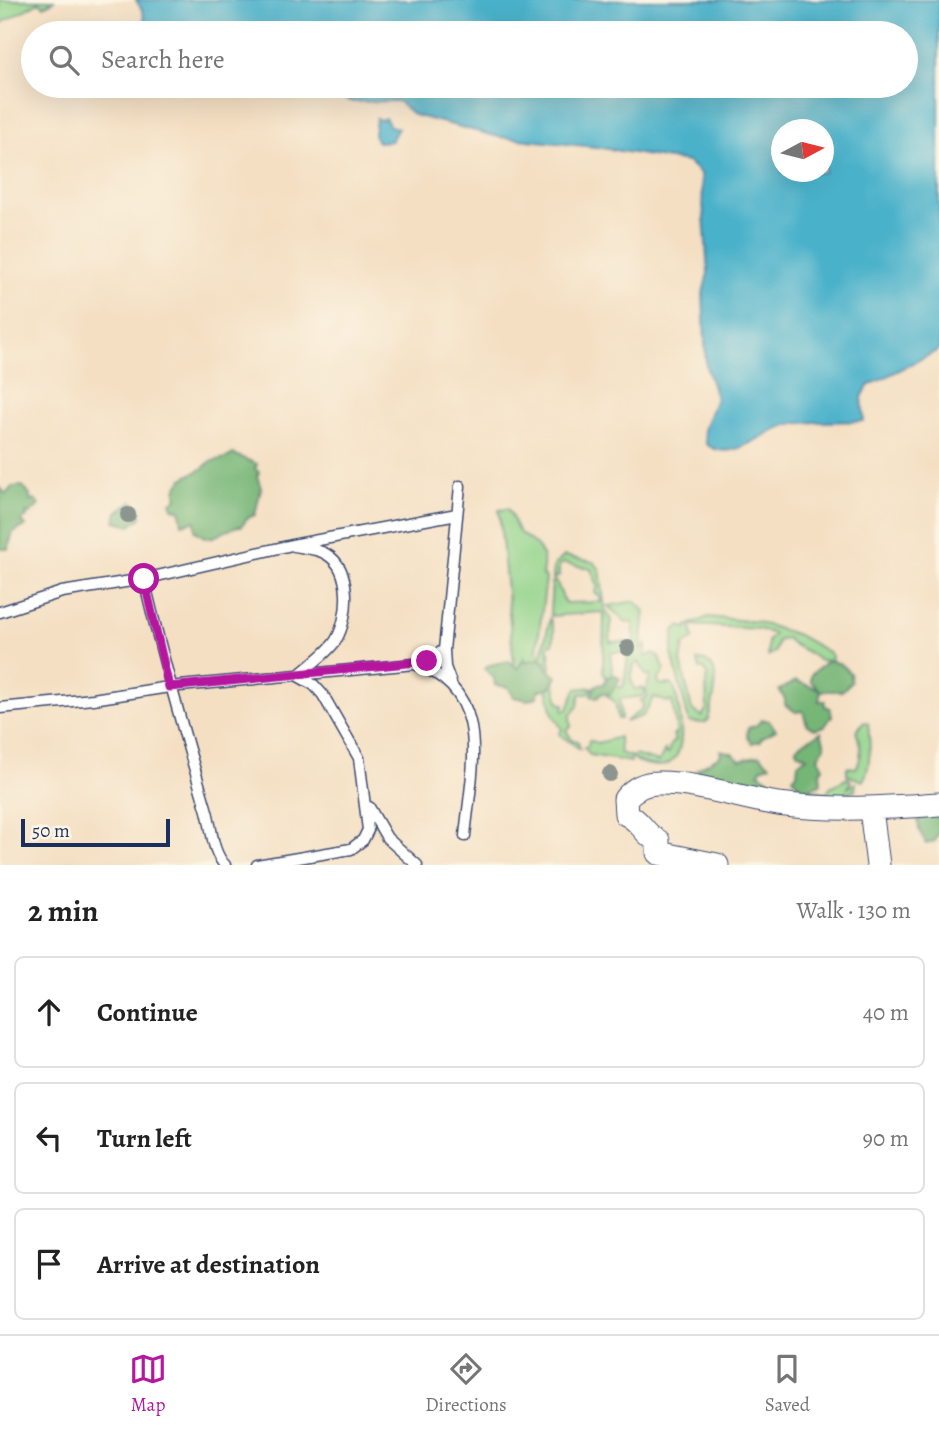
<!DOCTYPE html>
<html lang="en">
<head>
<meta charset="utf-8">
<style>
  :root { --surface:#fff; --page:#f2f2f2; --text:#222; --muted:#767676; --line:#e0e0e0; --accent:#b5179e }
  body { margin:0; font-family:Alegreya,serif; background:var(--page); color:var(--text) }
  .compass { position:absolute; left:771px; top:119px; width:63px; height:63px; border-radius:50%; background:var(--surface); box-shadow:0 7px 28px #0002; rotate:83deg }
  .scale { position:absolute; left:21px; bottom:18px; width:149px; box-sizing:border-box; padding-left:7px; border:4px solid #1b2f5e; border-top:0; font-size:19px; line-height:24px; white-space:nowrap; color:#1b2f5e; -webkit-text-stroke:5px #fcf5e5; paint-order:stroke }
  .stop { position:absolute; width:21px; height:21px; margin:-16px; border:5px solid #b5179e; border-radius:50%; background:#fff }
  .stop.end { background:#b5179e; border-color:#fff; box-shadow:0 2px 7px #0008 }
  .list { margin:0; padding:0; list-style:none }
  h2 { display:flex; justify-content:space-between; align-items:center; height:91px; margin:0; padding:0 28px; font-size:30px }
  h2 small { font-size:23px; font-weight:400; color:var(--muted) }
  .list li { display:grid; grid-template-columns:46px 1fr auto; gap:21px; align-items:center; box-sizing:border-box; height:112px; margin:0 14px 14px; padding:0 14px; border:2px solid var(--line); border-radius:10px }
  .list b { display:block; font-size:26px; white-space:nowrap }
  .list em { font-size:23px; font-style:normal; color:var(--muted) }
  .icon { flex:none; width:38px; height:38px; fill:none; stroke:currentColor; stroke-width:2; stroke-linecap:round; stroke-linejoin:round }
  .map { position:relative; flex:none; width:939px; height:865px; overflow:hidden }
  .search { position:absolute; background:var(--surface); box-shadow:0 7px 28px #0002; left:21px; right:21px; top:21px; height:77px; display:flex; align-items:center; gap:18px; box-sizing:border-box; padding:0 24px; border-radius:38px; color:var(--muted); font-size:26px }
  .sheet { height:469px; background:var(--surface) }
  nav { display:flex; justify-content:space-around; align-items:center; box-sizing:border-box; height:98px; border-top:2px solid var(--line); background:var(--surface); font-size:19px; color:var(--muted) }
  nav a { display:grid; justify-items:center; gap:4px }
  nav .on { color:var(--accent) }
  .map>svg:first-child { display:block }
  .green { fill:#92d38a; stroke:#568174; stroke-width:2 }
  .forest { fill:#75b576; stroke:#48726a; stroke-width:2 }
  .water { fill:#4ab1ca; stroke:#327094; stroke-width:2; fill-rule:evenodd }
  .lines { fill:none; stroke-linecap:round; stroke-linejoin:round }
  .service-casing { stroke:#3c496d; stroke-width:13 }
  .minor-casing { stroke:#3c496d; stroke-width:25 }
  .service { stroke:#fff; stroke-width:10 }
  .minor { stroke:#fff; stroke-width:23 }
  .tree { fill:#8d9591 }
  .route { stroke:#b5179e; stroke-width:9 }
</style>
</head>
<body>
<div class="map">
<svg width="939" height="865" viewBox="0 0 939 865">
  <rect width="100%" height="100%" fill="#fcf5e5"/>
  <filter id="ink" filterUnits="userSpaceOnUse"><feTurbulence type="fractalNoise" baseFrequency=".0143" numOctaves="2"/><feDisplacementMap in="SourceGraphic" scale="14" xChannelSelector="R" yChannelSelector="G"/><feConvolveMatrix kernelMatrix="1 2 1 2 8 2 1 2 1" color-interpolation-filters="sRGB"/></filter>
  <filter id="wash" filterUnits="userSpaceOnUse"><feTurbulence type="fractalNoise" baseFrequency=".00686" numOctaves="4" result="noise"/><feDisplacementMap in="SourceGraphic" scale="28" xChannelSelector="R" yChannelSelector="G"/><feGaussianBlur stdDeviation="1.57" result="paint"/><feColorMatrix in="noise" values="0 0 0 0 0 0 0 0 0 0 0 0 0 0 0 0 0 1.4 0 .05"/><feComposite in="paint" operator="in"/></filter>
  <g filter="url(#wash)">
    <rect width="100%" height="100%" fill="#f4dfc2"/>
    <!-- green -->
    <path class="green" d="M0 0H55L44 6 39 2 0 24Z
      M508 509C513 515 514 528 521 534 538 545 547 552 542 575L546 578 537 650 541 659 550 618 554 631 553 644 548 645 551 668H547L545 662 526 661 524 657 520 668 518 670 514 664 499 510Z
      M564 556 593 562 600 569 605 609 611 620 610 642H626L623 651 610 653 613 676 606 678 603 671 604 615 602 612 552 616 550 612 552 583 556 581 565 603 601 602 600 597 595 593 598 586 591 569 564 563 559 566V576L553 579 554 566Z
      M635 601 645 611 641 649 646 645V657L653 653 659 657 665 670 658 680 660 685 671 684 674 687C680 708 693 767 657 766 648 765 637 763 632 757L635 755 659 762 665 750 667 754 669 753 670 745 675 740 673 735 677 733 672 701 667 702 654 697 643 716 625 722 642 709 643 703 640 701 647 697 646 689 651 674 646 676 639 662 634 665 631 679 634 689 642 688 645 691 643 696 620 699 621 719H618L615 702 604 693 615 684 621 688 624 684 628 655 634 648 633 622 626 623 608 606Z
      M708 617 758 622 798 635 830 653 832 661 818 660C810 650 795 649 786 638L778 641 775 652 768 656V641L774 634 759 629 691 625 694 639 684 645 681 661 692 710 702 716 707 708 706 679 708 677 704 668 700 669 697 660C727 660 713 702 708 720L705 723 689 722 672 654 674 631 680 626 687 629V626Z
      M554 680 559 703 564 704 563 711 568 709 576 689 594 687 588 694H580L578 706 570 716 571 727 566 730 572 740 578 741 580 749 559 734 562 729 553 714 547 688Z
      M864 722 868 723C870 741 872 765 863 781L847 775V767L856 768C864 757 860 742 856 731Z
      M619 737 620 753 630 756 631 762 590 755 584 747 588 746 589 740 598 743Z
      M848 778 851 781 848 788 856 783 855 790 826 801 812 795 782 796 790 788 792 791 799 787 804 792H811V789L827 793 830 787Z"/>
    <!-- forest -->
    <path class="forest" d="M233 454 257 464 255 469 259 472 257 476 261 488 255 515 247 518 242 526C231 524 217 541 204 537 201 535 198 532 195 531V521L182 524 180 510 173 508 171 502 177 499C172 483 186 476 198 471 204 469 207 463 212 461 219 459 226 460 233 454Z
      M23 486 30 495V501L35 500 39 505 30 514 26 513 27 517 21 521 26 526 13 532 8 549H0V488L6 494 12 487Z
      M132 501 140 507 141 518 130 526 115 521 117 512Z
      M536 659 546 662 547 668 557 677 551 687 538 691 537 697 528 700 514 697 508 687 495 685 494 678 485 669 489 665 509 661 518 669 521 663Z
      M828 660 841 664 850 673 851 682 842 691H821L819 701H825V706L830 708 832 716 825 726 815 729 807 725 803 711 796 712 785 705V699L779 690 796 681 820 690 811 682V675Z
      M616 675 620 679 610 694 602 693 597 698 591 696 596 685 604 684 607 677Z
      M762 719 769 721 776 730 761 738V741L752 743 747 736 748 728 757 725Z
      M821 732 825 746 818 757 823 767 820 772 821 784 802 790 793 778 797 773 798 763 807 757 797 752 796 748C803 740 814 738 821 732Z
      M720 750 732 753 740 760 760 755 770 765 761 768 759 773 769 780 775 792 704 779 697 769 721 755Z
      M939 811V832L935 841 926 844 919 830 918 820Z"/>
    <!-- water -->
    <path class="water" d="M136 0H939V350L868 386 862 397 864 421C841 422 816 421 792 424 764 428 734 466 706 444L704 429 716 398 706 366 703 293 708 273 701 174 688 162 595 147 499 137 414 115 398 101 353 102 314 88 278 86H906V33H147L143 12ZM782 130H824V172H782Z
      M376 118 380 120 385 118 390 126 398 128 391 141 378 142 374 135Z"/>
  </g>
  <g filter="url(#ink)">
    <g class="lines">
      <defs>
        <path id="service" d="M294 546C304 548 318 549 326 554 353 569 349 618 336 640 328 653 311 664 300 674
          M144 579C162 657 184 734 207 811 212 829 212 852 225 865
          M0 612 62 592 144 579 292 545 457 514
          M444 650 460 486
          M415 664 427 661 444 650 445 667 451 683
          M0 708 93 699 169 687 415 664C495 691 471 771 465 836
          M369 807 387 838 417 865
          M257 865 351 849 363 840 368 830 359 758 323 695 314 685 298 676"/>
        <path id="minor" d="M871 809 878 865
          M717 865 658 853V841C643 834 642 821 626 814L625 799C634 788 644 783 657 783 695 782 740 798 778 804 833 811 885 808 939 804"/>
      </defs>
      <!-- service casing -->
      <use href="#service" class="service-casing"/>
      <!-- minor casing -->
      <use href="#minor" class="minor-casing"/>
      <!-- service -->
      <use href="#service" class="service"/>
      <!-- minor -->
      <use href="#minor" class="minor"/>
    </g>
    <!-- trees -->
    <g class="tree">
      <circle cx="128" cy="515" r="8"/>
      <circle cx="628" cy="648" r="8"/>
      <circle cx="610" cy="774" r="8"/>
    </g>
  </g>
  <g class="lines" filter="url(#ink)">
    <!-- route -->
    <path class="route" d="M144 579 169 687 427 661"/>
  </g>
</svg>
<svg class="compass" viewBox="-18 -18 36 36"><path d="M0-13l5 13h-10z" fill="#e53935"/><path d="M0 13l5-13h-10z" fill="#767676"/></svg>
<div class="scale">50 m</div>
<div class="stop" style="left:144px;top:579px"></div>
<div class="stop end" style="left:427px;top:661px"></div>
<div class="search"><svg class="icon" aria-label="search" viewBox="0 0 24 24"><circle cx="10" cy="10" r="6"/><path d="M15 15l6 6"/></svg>Search here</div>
</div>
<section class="sheet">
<h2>2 min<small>Walk · 130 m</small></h2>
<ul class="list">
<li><svg class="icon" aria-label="ahead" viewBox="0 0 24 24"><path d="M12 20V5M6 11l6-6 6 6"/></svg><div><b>Continue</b></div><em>40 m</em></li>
<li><svg class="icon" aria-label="left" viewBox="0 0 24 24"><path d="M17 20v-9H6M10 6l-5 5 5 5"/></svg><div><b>Turn left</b></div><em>90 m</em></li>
<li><svg class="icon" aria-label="arrive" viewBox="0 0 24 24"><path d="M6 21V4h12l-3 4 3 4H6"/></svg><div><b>Arrive at destination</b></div></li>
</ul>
</section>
<nav>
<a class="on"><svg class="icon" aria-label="map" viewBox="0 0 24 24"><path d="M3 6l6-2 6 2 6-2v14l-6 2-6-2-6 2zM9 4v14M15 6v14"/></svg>Map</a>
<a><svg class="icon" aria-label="directions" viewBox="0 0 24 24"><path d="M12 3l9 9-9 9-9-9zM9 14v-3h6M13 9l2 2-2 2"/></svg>Directions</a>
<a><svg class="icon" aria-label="saved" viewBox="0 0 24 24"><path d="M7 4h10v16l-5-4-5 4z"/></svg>Saved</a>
</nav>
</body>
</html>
